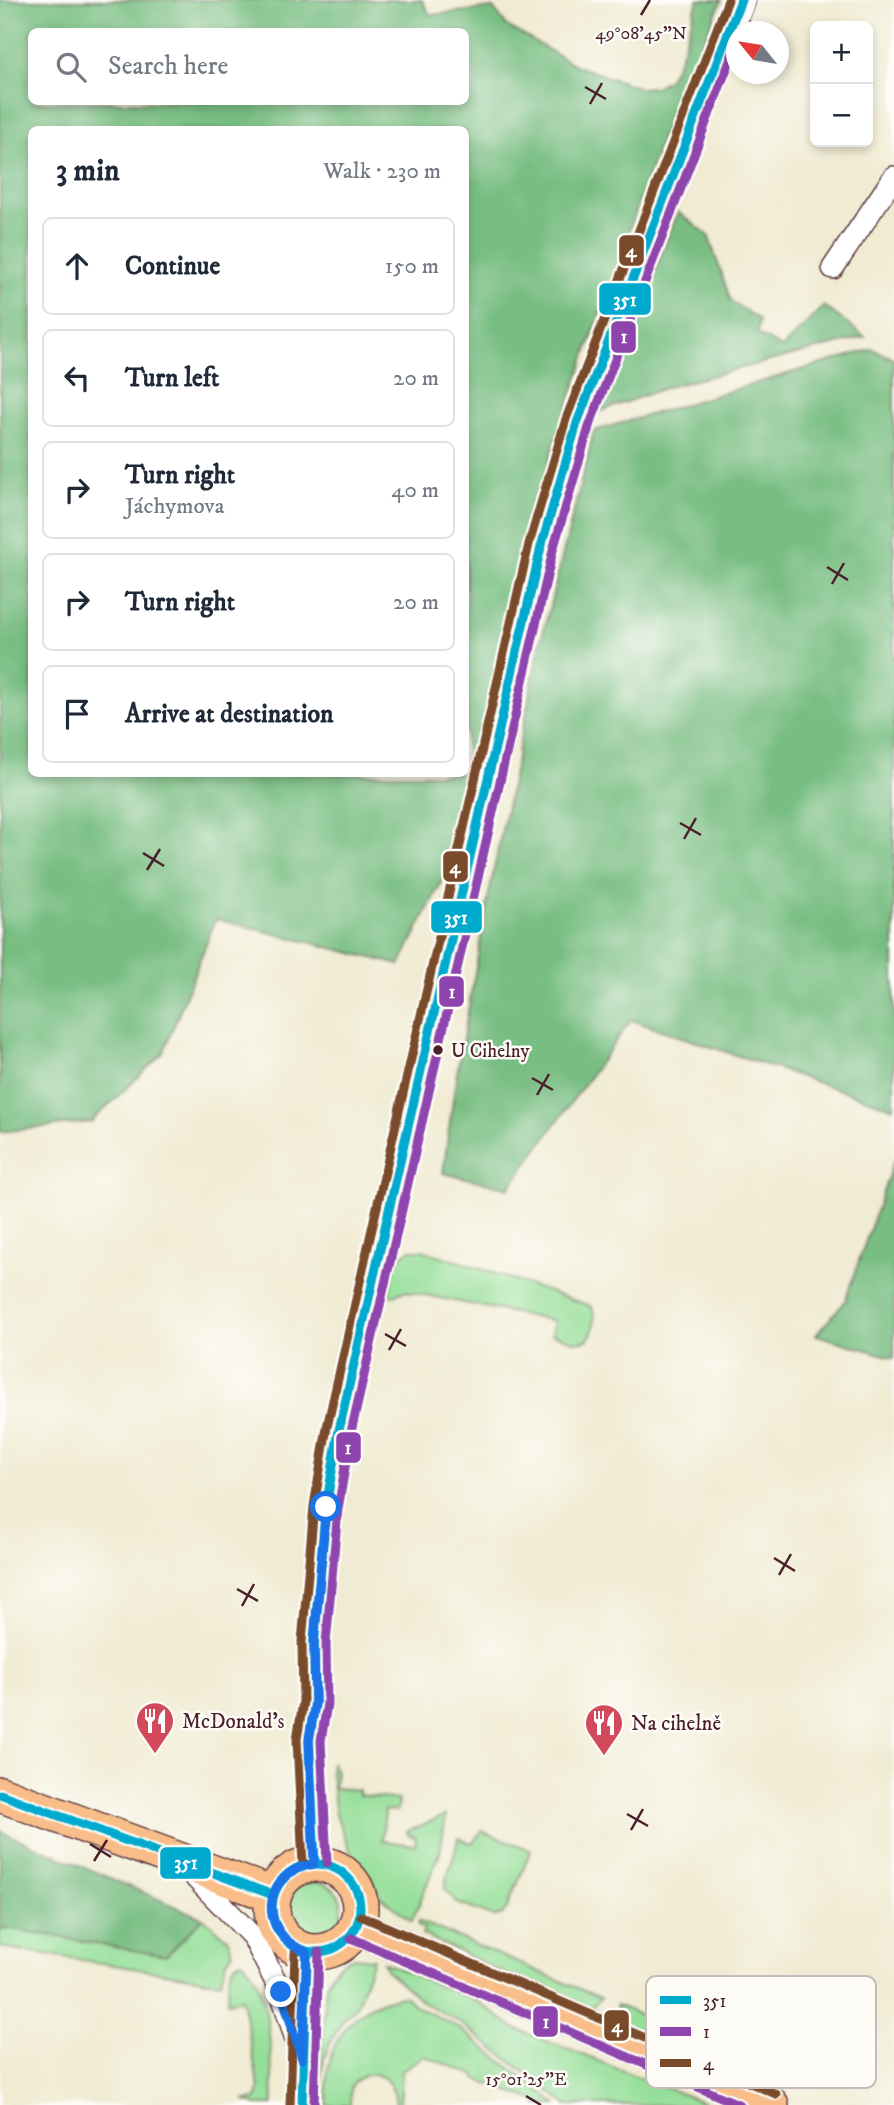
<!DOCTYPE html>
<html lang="en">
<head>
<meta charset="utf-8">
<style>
  :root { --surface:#fff; --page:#f2f2f3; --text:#1f2937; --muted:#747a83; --line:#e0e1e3 }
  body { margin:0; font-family:"IM FELL DW Pica",serif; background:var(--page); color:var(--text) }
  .controls { position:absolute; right:21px; top:21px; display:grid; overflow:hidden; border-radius:10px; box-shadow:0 4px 10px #0003 }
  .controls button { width:63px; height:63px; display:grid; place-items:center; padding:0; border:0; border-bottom:2px solid var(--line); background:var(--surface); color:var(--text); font:35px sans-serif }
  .compass { position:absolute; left:726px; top:21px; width:63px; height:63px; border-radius:50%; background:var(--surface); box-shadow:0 4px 10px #0003; rotate:300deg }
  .stop { position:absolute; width:21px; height:21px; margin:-16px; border:5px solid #1a73e8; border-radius:50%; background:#fff }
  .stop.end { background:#1a73e8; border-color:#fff; box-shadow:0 2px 7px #0008 }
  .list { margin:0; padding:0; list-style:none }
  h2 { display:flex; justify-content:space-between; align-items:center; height:91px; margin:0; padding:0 28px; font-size:30px }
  h2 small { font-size:23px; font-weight:400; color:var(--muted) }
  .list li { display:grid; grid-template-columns:46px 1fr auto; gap:21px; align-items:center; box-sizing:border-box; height:98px; margin:0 14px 14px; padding:0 14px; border:2px solid var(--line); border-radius:10px }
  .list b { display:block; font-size:26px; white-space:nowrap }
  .list p { margin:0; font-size:23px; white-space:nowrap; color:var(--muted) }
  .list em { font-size:23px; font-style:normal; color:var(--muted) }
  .icon { flex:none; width:38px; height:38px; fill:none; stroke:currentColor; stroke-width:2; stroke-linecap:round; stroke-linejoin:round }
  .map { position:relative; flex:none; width:894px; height:2105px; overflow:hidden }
  .search { position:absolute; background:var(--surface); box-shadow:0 4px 10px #0003; left:28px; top:28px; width:441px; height:77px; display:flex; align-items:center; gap:18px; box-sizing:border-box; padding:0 24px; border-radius:10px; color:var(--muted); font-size:26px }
  .panel { position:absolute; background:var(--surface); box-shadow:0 4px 10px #0003; left:28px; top:126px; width:441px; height:651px; border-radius:10px }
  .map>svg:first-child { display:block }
  .green { fill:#96df9a; stroke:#707f62; stroke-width:2 }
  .forest { fill:#78be82; stroke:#616e56; stroke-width:2; fill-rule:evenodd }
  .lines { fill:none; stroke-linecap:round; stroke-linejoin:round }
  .minor-casing { stroke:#633e44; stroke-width:24 }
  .tertiary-casing { stroke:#633e44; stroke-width:31 }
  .primary-casing { stroke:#633e44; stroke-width:38 }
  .minor { stroke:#fff; stroke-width:21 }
  .tertiary { stroke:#fff; stroke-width:28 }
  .primary { stroke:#f8bd89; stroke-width:35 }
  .bus-1-casing { stroke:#fdfcf7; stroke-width:14 }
  .bus-2-casing { stroke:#fdfcf7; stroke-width:14 }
  .bus-3-casing { stroke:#fdfcf7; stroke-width:14 }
  .bus-1 { stroke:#00a9ce; stroke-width:9 }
  .bus-2 { stroke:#8e44ad; stroke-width:9 }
  .bus-3 { stroke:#7a4b2a; stroke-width:9 }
  .route { stroke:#1a73e8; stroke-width:9 }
  .ticks { fill:none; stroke:#4a1f2b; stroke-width:2.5 }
  .bus-dot { fill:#4a1f2b; stroke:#fdfcf7; stroke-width:2.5 }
  .labels { text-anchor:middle; stroke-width:5; stroke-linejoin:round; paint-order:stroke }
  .bus-label { font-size:19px; fill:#4a1f2b; stroke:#fdfcf7; text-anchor:start }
  .poi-label { font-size:21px; fill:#4a1f2b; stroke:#fdfcf7; text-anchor:start }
  .key { fill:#fdfcf7; stroke:#c7baba; stroke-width:2 }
  .key-label { font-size:19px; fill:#4a1f2b }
  .ticks-label { font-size:18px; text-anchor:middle; fill:#4a1f2b; stroke:#fdfcf7; stroke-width:5; stroke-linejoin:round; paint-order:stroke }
  .line-badge { stroke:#fdfcf7; stroke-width:2.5 }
  .badge-label { font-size:19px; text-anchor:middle; font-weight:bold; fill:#fff }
</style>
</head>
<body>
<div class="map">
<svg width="894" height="2105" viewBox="0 0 894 2105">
  <rect width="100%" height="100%" fill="#fdfcf7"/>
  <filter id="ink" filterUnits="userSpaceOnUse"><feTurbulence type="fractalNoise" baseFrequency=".0143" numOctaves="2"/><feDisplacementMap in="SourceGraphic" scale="14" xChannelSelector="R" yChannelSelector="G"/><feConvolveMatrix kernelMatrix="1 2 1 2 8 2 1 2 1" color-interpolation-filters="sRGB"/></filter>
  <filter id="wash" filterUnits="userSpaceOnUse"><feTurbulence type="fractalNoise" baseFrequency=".00686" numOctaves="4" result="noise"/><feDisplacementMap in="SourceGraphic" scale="28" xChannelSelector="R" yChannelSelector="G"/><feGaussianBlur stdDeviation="1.57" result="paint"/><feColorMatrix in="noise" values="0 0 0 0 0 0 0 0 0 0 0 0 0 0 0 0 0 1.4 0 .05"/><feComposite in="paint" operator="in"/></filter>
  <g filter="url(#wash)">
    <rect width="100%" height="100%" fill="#f0ebd2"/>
    <!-- green -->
    <path class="green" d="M411 1250H422L457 1261 588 1305 592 1307C596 1319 596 1330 587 1340L577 1342 552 1334 554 1321 405 1291 391 1296 389 1293C393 1276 393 1257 411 1250Z
      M332 1763 336 1772 334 1788 359 1790V1795L399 1800 397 1811 385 1810 382 1841 415 1845 416 1837 408 1835 407 1831 446 1815 440 1852 412 1921 381 1897 371 1876 351 1853 336 1815 330 1766Z
      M482 1831 531 1850 507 1908 503 1914 494 1917 457 1903 445 1889C445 1876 456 1854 458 1838L472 1843Z
      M288 1909a27 27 0 1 1 54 0a27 27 0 1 1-54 0Z
      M203 1918 227 1938 233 1952 226 1963 220 1982 0 1947V1929L8 1928 166 1956Z
      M419 1921 601 1998 586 2012 422 1934 424 1928 418 1925Z
      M354 1957 373 1959 356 2007 343 2020 330 2043 324 2060 320 2085 326 1986C331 1971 339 1962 354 1957Z
      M241 1961C272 1979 272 2072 273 2105H257L244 2100 257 2099 259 2088 242 1999 228 2002C229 1987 225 1967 241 1961Z
      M383 1962 475 2000 516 2029 710 2105H567L459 2022 423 2002 387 1971Z
      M405 1996 414 2005 458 2027 557 2105H537L536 2101 476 2079 475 2075 424 2056 402 2070 400 2105H396C395 2077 370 2062 351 2087L350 2105H327C328 2094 326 2082 328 2071 333 2030 365 2000 405 1996Z
      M616 2005 666 2026 663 2046 621 2028Z"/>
    <!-- forest -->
    <path class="forest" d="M0 0H422L430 15 493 8 507 26 577 66 640 88 655 87 668 80 680 58 698 0H722L666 125 552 451 449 866 400 965 216 919 163 1053 91 1122 0 1132ZM32 32H466V102H32ZM32 130H466V774H32Z
      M678 212 708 235 731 301 759 320 757 334 782 348 824 306 865 337 667 387 599 412Z
      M872 349 894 359V1108L631 1020 509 1188 443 1173 456 1078 489 894 538 653 594 431Z
      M894 1160V1358L816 1335 845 1301Z
      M0 1831 203 1918 166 1956 8 1928 0 1929Z"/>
  </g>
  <g filter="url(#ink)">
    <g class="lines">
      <defs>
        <path id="minor" d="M833 268 894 177
          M187 1869 253 1937 281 1992 302 2059
          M302 2105 307 1952"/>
        <path id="tertiary" d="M315 1864 309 1740 315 1703 314 1643 326 1507 339 1430 386 1223 541 547 577 423 741 0"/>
        <path id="primary" d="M0 1794 273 1895
          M272 1908a44 44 0 1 1 88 0a44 44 0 1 1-88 0Z
          M356 1927 771 2105"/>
      </defs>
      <!-- minor casing -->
      <use href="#minor" class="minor-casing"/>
      <!-- tertiary casing -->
      <use href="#tertiary" class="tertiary-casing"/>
      <!-- primary casing -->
      <use href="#primary" class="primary-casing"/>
      <!-- minor -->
      <use href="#minor" class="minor"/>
      <!-- tertiary -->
      <use href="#tertiary" class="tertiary"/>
      <!-- primary -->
      <use href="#primary" class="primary"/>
      <defs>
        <path id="bus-1" d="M0 1794 273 1895
          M272 1908a44 44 0 1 1 88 0a44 44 0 1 1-88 0Z
          M315 1864 309 1740 315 1703 314 1643 326 1507 339 1430 386 1223 541 547 577 423 741 0
          M302 2105 307 1952"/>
        <path id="bus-2" d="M327 1863 321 1741 327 1704 326 1643 338 1509 351 1432 553 550 589 427 736 45
          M351 1938 740 2105
          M314 2105 319 1952"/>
        <path id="bus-3" d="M303 1865 297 1739 303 1702 302 1642 314 1506 327 1427 374 1220 529 544 566 419 728 0
          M361 1916 776 2094
          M290 2105 295 1952"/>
      </defs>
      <!-- bus-1 casing -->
      <use href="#bus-1" class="bus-1-casing"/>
      <!-- bus-2 casing -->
      <use href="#bus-2" class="bus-2-casing"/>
      <!-- bus-3 casing -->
      <use href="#bus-3" class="bus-3-casing"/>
      <!-- bus-1 -->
      <use href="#bus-1" class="bus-1"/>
      <!-- bus-2 -->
      <use href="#bus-2" class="bus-2"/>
      <!-- bus-3 -->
      <use href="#bus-3" class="bus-3"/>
    </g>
  </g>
  <g class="lines" filter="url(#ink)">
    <!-- route -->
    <path class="route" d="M281 1992 302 2059 307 1952C257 1934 260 1872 314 1864L309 1740 315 1703 314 1643 326 1507"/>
  </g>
  <!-- ticks -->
  <path class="ticks" d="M641 15 650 0M585 87 606 99M590 104 602 83M827 567 848 580M832 584 844 563M680 823 701 835M684 839 696 818M143 853 164 866M147 870 160 849M532 1078 553 1090M537 1095 549 1074M385 1334 406 1346M389 1350 401 1329M774 1558 795 1571M779 1575 791 1554M237 1589 258 1601M242 1606 254 1584M627 1814 648 1826M631 1830 643 1809M90 1844 111 1857M94 1861 107 1840M526 2096 541 2105"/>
  <!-- icons -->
  <defs>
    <symbol id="restaurant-pin" viewBox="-11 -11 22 30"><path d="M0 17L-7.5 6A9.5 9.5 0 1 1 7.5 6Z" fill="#d1495b" stroke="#fdfcf7"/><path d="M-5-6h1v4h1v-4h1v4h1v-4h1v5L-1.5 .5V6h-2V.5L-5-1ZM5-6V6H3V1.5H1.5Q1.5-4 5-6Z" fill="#fff"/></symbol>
  </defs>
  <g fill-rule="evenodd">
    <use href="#restaurant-pin" x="133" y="1699" width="44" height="60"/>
    <use href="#restaurant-pin" x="582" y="1701" width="44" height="60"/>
  </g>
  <!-- markers -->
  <circle class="bus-dot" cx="438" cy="1050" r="6"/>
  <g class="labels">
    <!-- bus labels -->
    <g class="bus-label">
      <text x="451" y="1057">U Cihelny</text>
    </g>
    <!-- poi labels -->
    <g class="poi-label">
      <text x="182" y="1728">McDonald's</text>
      <text x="631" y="1730">Na cihelně</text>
    </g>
  </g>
  <!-- legend -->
  <rect x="646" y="1976" width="230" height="112" rx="10" class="key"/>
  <rect x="660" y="1996" width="31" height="8" fill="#00a9ce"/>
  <rect x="660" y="2027" width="31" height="9" fill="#8e44ad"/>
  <rect x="660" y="2059" width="31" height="8" fill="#7a4b2a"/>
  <g class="key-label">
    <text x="703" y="2007">351</text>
    <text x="703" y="2038">1</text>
    <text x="703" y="2070">4</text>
  </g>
  <g class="ticks-label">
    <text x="641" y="39">49°08'45"N</text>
    <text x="526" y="2085">15°01'25"E</text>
  </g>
  <g class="line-badge">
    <rect x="618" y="234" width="27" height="33" rx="7" fill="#7a4b2a"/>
    <rect x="598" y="282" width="54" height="34" rx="7" fill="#00a9ce"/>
    <rect x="610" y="320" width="27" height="34" rx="7" fill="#8e44ad"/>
    <rect x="442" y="850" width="27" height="33" rx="7" fill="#7a4b2a"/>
    <rect x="430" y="900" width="53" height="34" rx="7" fill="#00a9ce"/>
    <rect x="438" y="975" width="27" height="33" rx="7" fill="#8e44ad"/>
    <rect x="335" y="1431" width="27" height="33" rx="7" fill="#8e44ad"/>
    <rect x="159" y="1846" width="53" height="34" rx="7" fill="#00a9ce"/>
    <rect x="532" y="2005" width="27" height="33" rx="7" fill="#8e44ad"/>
    <rect x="603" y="2009" width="27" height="33" rx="7" fill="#7a4b2a"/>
  </g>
  <g class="badge-label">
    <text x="631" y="257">4</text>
    <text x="625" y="306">351</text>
    <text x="624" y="343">1</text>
    <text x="455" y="873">4</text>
    <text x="456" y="924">351</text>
    <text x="452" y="998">1</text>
    <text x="348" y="1454">1</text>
    <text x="186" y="1869">351</text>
    <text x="546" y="2028">1</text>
    <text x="617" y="2032">4</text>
  </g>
</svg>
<div class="controls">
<button>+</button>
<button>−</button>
</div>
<svg class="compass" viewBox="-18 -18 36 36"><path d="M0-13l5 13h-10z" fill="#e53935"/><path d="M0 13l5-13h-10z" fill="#747a83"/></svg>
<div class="stop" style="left:326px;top:1507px"></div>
<div class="stop end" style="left:281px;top:1992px"></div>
<div class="search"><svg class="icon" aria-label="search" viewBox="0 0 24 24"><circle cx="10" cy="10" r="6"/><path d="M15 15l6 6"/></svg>Search here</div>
<section class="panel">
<h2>3 min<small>Walk · 230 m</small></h2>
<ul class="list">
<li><svg class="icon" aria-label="ahead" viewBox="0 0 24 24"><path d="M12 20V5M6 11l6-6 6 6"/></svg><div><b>Continue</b></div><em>150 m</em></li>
<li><svg class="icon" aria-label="left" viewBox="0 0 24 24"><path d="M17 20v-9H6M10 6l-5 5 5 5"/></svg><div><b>Turn left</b></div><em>20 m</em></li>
<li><svg class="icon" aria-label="right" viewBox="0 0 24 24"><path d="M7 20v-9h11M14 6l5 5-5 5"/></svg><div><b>Turn right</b><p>Jáchymova</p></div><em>40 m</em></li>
<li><svg class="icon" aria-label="right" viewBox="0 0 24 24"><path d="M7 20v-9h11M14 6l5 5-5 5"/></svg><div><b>Turn right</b></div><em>20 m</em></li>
<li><svg class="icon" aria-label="arrive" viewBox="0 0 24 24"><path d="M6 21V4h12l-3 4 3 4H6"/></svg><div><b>Arrive at destination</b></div></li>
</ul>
</section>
</div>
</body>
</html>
